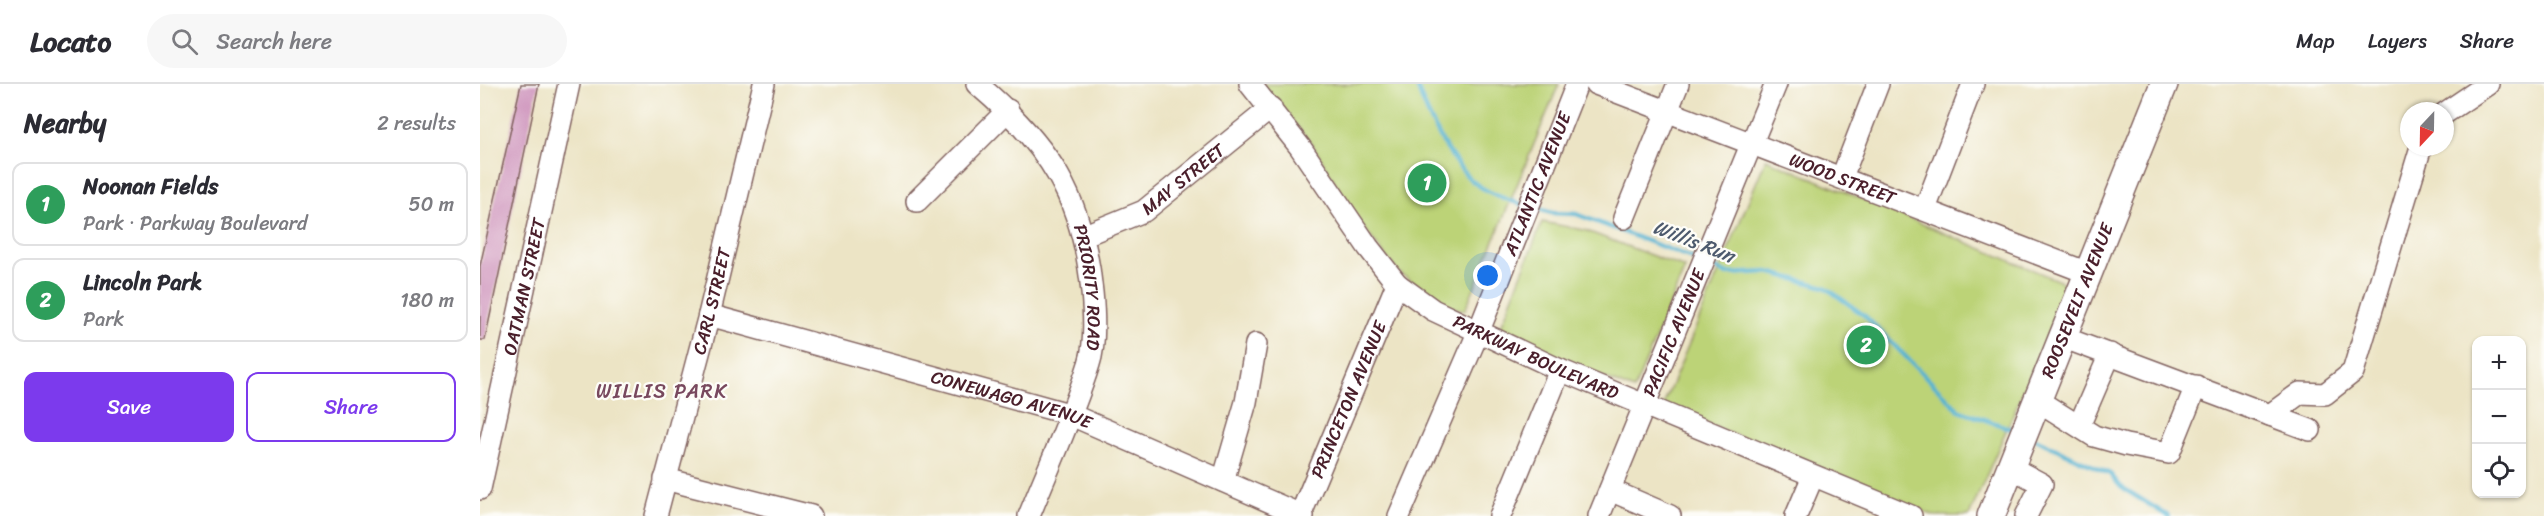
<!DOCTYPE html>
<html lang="en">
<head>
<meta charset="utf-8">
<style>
  :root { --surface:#fff; --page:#f7f7f7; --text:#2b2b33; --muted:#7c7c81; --line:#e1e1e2; --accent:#7c3aed }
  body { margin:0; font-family:Sriracha,sans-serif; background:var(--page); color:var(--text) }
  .controls { position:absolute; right:18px; bottom:18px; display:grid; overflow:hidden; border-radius:12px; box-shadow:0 2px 4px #0004 }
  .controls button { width:54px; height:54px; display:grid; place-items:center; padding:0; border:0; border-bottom:2px solid var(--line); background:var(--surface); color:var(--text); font:30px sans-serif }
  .compass { position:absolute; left:1920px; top:18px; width:54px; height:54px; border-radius:50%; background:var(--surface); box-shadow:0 2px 4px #0004; rotate:202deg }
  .you { position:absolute; left:1008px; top:192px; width:21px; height:21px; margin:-15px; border:4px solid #fff; border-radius:50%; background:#1a73e8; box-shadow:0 0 0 9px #1a73e833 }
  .badge { display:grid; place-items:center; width:39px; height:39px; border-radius:50%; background:var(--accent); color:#fff; font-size:20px; font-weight:700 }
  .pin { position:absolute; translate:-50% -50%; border:3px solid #fff; box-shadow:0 2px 6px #0006 }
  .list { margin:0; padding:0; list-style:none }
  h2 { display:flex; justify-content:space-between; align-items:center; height:78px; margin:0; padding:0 24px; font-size:26px }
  h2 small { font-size:20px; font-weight:400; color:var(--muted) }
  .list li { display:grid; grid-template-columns:39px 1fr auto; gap:18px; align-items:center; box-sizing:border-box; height:84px; margin:0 12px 12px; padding:0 12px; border:2px solid var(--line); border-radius:12px }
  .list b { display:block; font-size:22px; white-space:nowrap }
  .list p { margin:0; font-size:20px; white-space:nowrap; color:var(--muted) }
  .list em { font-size:20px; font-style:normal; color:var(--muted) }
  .actions { display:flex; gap:12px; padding:18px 24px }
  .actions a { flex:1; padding:14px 0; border:2px solid var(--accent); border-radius:12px; text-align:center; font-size:21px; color:var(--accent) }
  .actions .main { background:var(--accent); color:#fff }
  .icon { flex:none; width:33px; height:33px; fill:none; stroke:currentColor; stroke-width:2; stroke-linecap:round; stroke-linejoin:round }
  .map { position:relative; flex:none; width:2064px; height:432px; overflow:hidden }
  header { display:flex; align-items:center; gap:36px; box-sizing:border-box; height:84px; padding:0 30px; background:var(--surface); border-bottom:2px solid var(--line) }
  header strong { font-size:28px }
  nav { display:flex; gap:33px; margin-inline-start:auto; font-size:21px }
  .search { width:420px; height:54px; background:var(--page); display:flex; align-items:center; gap:15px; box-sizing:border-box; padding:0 21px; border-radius:33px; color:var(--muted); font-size:22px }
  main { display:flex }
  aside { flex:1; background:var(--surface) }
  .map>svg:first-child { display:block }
  .green { fill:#bcd377; stroke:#837951; stroke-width:1.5 }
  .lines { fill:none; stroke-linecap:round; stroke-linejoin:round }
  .stream { stroke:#52b2d1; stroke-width:4.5 }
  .building { fill:#ce93bc }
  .minor-casing { stroke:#836461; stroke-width:24 }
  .major-casing { stroke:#836461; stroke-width:30 }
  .minor { stroke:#fff; stroke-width:21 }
  .major { stroke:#fff; stroke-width:27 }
  .labels { text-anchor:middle; stroke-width:4.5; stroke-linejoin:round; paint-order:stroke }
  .street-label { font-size:18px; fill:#4a1f2b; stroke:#fdfcf7 }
  .water-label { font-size:20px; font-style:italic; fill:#4d5a6d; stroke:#fdfcf7 }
  .neighbourhood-label { font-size:20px; letter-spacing:1.5px; fill:#78485e; stroke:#fdfcf7 }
</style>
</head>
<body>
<header>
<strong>Locato</strong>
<div class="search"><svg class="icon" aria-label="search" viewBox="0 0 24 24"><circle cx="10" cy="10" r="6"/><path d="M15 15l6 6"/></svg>Search here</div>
<nav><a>Map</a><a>Layers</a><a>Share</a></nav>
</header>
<main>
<aside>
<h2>Nearby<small>2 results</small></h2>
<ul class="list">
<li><span class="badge" style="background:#2e9e5b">1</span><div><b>Noonan Fields</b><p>Park · Parkway Boulevard</p></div><em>50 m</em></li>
<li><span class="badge" style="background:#2e9e5b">2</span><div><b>Lincoln Park</b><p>Park</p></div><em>180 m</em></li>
</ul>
<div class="actions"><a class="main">Save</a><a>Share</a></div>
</aside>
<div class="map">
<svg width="2064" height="432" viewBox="0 0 2064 432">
  <rect width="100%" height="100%" fill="#fdfcf7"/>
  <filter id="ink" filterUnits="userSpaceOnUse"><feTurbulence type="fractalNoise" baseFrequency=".0167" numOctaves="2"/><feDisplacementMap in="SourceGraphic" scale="12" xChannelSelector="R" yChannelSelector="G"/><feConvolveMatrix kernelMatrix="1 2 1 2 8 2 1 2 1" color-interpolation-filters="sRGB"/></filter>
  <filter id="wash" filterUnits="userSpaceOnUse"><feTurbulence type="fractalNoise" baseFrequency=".008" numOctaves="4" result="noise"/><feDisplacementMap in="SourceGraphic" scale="24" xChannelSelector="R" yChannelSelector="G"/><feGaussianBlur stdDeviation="1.35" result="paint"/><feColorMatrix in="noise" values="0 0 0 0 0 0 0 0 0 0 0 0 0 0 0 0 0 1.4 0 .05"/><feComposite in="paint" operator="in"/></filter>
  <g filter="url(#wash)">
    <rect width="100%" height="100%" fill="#ece4c5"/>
    <!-- green -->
    <path class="green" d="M781 0H1079L985 226 971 223 918 188 879 138 832 60Z
      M1286 75 1589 201 1489 432H1455L1183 322Z
      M1062 138 1104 146 1205 184 1154 306 1028 256 1020 245Z"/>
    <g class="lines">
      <!-- stream -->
      <path class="stream" d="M936 0C948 33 965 68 989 94 1002 107 1027 116 1044 121
        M1055 124 1072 129 1096 130 1217 176
        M1228 180 1247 190 1288 188 1345 203 1385 232 1480 327 1535 346
        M1551 353 1630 390 1641 403 1688 432"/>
    </g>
    <g id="blocks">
      <!-- building -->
      <path class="building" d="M41 0H59L5 256H0V182Z"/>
    </g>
  </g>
  <g filter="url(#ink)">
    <use href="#blocks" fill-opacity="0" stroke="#836461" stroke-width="1.5"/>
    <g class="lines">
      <defs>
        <g id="minor">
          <path id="s1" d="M497 0C569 61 603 113 612 208 614 229 616 259 609 280 593 331 569 382 549 432"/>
          <path id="s2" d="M770 0 820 63 888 163 917 200 953 226 1080 286 1431 432"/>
          <path id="s3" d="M1116 0 1608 189"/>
          <path d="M1965 29 2008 0"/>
          <path d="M1362 93 1398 0"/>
          <path d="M437 117 528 26"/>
          <path d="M1445 125 1493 0"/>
          <path d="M1144 134 1198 0"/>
          <path id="s4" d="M605 151 664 127 791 24"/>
          <path id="s5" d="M229 231 589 330 823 432"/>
          <path d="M1582 253 1830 346"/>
          <path d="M1557 316 1614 352 1646 361 1689 369 1716 302"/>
          <path d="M1790 331 1820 309 1845 310 1873 288 1941 63"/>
          <path d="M1599 342 1630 270"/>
          <path d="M1530 383 1562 400 1546 432"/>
          <path d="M185 395 331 432"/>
          <path d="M743 397 766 318 776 260"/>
          <path id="s6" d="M0 405 89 0"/>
          <path d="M1130 406 1190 432"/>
          <path id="s7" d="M176 432 229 231 284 0"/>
          <path id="s8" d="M820 432 917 200"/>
          <path id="s9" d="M919 432 998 249 1097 0"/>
          <path d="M1020 432 1080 286"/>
          <path id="s10" d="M1119 432 1296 0"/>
          <path d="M1316 432 1333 392"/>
        </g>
        <g id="major">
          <path id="s11" d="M1511 432 1684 0"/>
        </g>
      </defs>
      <!-- minor casing -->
      <use href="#minor" class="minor-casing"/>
      <!-- major casing -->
      <use href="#major" class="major-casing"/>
      <!-- minor -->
      <use href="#minor" class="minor"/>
      <!-- major -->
      <use href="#major" class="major"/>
    </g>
  </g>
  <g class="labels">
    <!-- street labels -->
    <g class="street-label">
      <text dy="6" stroke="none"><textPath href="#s3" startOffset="264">WOOD STREET</textPath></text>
      <text dy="6" stroke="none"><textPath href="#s4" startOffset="114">MAY STREET</textPath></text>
      <text dy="6" stroke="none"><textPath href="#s9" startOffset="360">ATLANTIC AVENUE</textPath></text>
      <text dy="6" stroke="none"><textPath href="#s6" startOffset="207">OATMAN STREET</textPath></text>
      <text dy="6" stroke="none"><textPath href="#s1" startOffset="240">PRIORITY ROAD</textPath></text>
      <text dy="6" stroke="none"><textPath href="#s11" startOffset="232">ROOSEVELT AVENUE</textPath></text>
      <text dy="6" stroke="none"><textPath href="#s7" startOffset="222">CARL STREET</textPath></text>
      <text dy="6" stroke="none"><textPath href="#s10" startOffset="198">PACIFIC AVENUE</textPath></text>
      <text dy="6" stroke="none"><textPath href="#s2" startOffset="406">PARKWAY BOULEVARD</textPath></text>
      <text dy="6" stroke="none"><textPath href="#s5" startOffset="314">CONEWAGO AVENUE</textPath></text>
      <text dy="6" stroke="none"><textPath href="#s8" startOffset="126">PRINCETON AVENUE</textPath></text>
    </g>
    <!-- water labels -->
    <g class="water-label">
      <text transform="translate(1214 157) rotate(21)" y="7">Willis Run</text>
    </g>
    <!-- neighbourhood labels -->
    <g class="neighbourhood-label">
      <text x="182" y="314">WILLIS PARK</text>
    </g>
  </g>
</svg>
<div class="controls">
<button>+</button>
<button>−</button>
<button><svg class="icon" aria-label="locate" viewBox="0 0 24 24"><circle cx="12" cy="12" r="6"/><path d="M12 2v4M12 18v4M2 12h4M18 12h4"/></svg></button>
</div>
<svg class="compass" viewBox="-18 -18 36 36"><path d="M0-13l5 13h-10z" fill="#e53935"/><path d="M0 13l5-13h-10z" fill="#7c7c81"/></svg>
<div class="you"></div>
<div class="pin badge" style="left:947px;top:99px;background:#2e9e5b">1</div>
<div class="pin badge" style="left:1386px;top:261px;background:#2e9e5b">2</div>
</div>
</main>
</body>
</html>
